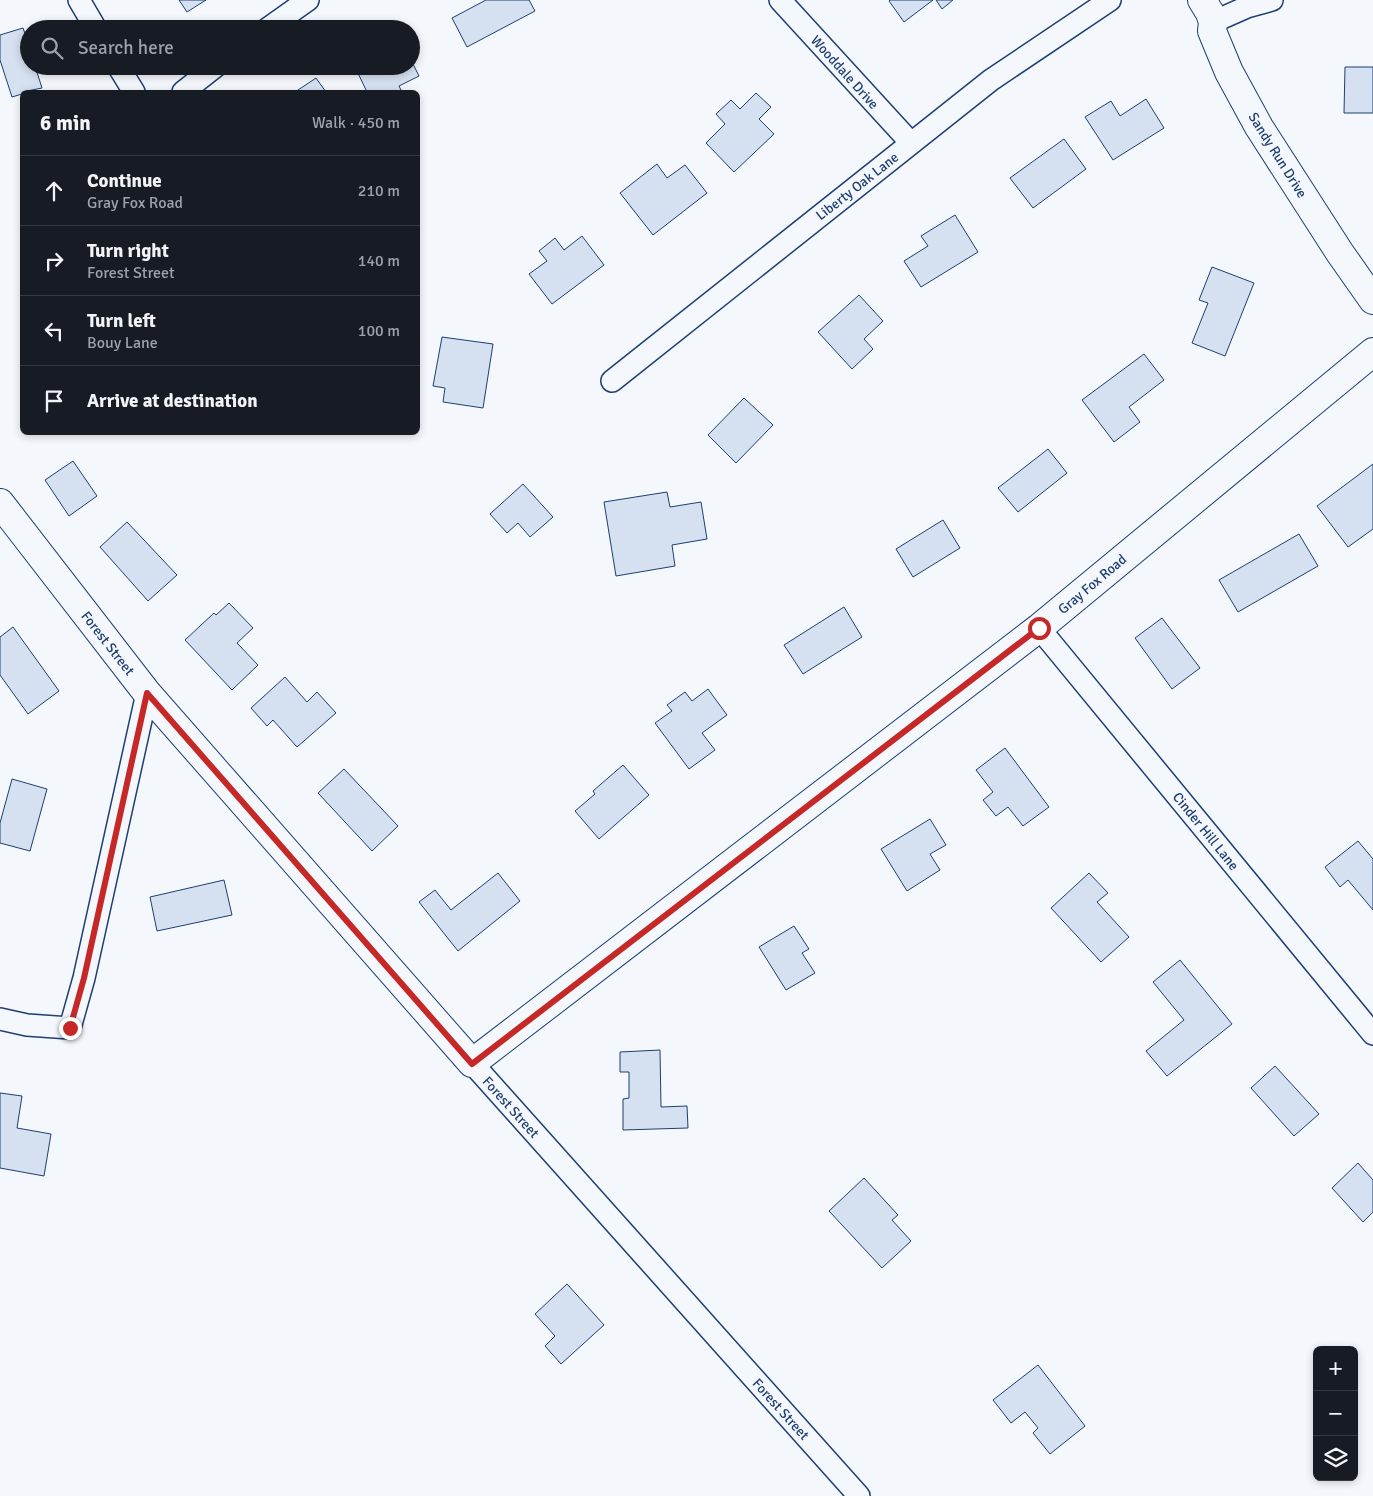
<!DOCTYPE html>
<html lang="en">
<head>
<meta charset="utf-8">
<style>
  :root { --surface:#171b24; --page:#242831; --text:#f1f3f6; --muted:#9ea1a6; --line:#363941 }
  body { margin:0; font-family:Signika,sans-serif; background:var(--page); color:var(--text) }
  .controls { position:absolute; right:15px; bottom:15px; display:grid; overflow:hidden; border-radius:8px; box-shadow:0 2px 8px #0003 }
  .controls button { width:45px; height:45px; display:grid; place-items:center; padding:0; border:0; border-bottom:1px solid var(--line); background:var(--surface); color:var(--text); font:25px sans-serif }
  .stop { position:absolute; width:15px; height:15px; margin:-11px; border:4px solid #c62828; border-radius:50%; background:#fff }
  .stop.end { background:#c62828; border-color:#fff; box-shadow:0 1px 5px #0008 }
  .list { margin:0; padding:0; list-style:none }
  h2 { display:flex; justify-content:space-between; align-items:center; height:65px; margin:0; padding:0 20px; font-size:21px }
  h2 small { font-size:16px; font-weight:400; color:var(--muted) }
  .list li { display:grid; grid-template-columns:32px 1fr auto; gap:15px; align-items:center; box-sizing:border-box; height:70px; padding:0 20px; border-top:1px solid var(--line) }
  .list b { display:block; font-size:19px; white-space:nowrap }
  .list p { margin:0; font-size:16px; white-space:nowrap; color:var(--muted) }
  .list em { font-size:16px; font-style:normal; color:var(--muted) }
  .icon { flex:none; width:28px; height:28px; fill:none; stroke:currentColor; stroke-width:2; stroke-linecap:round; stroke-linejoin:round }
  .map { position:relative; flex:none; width:1373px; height:1496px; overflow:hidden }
  .search { position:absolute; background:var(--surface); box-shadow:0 2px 8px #0003; left:20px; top:20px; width:400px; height:55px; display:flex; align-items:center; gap:12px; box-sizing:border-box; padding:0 18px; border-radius:28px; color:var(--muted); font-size:19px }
  .panel { position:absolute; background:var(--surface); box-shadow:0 2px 8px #0003; left:20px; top:90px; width:400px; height:345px; border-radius:8px }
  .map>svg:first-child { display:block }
  .building { fill:#d5e0f0; stroke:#1d3f73 }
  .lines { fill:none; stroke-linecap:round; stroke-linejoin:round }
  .street-casing { stroke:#1d3f73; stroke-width:24 }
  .secondary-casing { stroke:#1d3f73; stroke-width:30 }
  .street { stroke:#f4f7fb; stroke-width:21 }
  .secondary { stroke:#f4f7fb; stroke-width:28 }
  .route { stroke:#c62828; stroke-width:6 }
  .labels { text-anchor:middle; stroke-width:4; stroke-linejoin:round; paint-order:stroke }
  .street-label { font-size:14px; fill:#1d3f73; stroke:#f4f7fb }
</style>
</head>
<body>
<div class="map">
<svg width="1373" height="1496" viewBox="0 0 1373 1496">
  <rect width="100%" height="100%" fill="#f4f7fb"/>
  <!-- building -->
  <path class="building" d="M179 0H206L187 12Z
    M486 0H529L535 11 467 47 452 18Z
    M890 0H933L904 22 889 1Z
    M936 0H953L942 9Z
    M23 28 29 45V66H35L42 88 22 92V94L12 97 0 60V35Z
    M411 60 419 76 399 86 402 92H367L355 67 411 66Z
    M1345 67H1373V113H1344Z
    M316 78 326 92H295Z
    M756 93 771 107 759 119 774 134 734 172 706 143 725 124 716 114 731 100 740 109Z
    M1146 99 1164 128 1113 160 1085 117 1111 101 1120 116Z
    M1064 139 1086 169 1033 208 1010 178Z
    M657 164 667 178 685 165 707 193 653 235 620 193Z
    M955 215 978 252 921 287 904 261 928 246 921 236Z
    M582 236 604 265 552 304 529 274 547 261 539 251 555 238 564 250Z
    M1212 267 1254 283 1225 356 1192 343 1208 303 1199 300Z
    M859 295 883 321 864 339 873 349 852 369 818 332Z
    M442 337 493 344 483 408 443 402 445 388 433 386Z
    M1144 354 1164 380 1129 407 1140 422 1114 442 1082 400Z
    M744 398 773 425 736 463 708 435Z
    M1048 449 1067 473 1018 512 998 488Z
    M73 461 97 496 69 516 45 480Z
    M1373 464V529L1348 547 1317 506Z
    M523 484 553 517 530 537 518 523 507 533 490 514Z
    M667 492 670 507 701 502 707 539 672 545 675 566 616 576 604 502Z
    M943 520 960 548 913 577 896 549Z
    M127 522 177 575 148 601 100 547Z
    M1299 534 1318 566 1238 612 1219 580Z
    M229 603 253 628 237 643 258 665 232 690 185 640 214 613 216 615Z
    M844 607 862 637 803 674 784 645Z
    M1162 618 1200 668 1172 689 1135 638Z
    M13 627 59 691 28 714 0 675V637Z
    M285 677 307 702 317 692 336 713 297 747 273 720 267 726 251 708Z
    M708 689 727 715 702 733 715 750 689 769 655 723 672 711 667 705 685 692 692 701Z
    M1005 748 1049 807 1023 826 1008 807 996 816 983 800 993 792 976 770Z
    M623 765 649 795 599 839 575 811 595 794 593 791Z
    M344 769 398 826 372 851 318 793Z
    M12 779 47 789 30 851 0 843V823Z
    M930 819 946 845 930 854 940 870 907 891 881 849Z
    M1358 841 1373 859V910L1348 880 1340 887 1325 867Z
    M498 873 520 901 458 951 419 902 435 890 451 910Z
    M1089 873 1108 893 1097 902 1129 937 1101 962 1051 908Z
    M224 880 232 915 157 931 150 897Z
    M794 926 809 949 802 953 815 973 786 990 759 947Z
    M1180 960 1232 1024 1167 1076 1146 1051 1184 1020 1153 982Z
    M660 1050 661 1107 687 1106 688 1128 623 1130V1099L629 1098V1072H620V1052Z
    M1275 1066 1319 1114 1294 1136 1251 1088Z
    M0 1093 22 1096 17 1128 51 1134 44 1176 0 1168Z
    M1358 1163 1373 1180V1212L1363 1222 1332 1188Z
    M864 1178 898 1215 892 1220 911 1241 882 1268 829 1211Z
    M567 1284 604 1325 561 1364 545 1346 555 1336 535 1314Z
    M1038 1365 1085 1426 1050 1454 1033 1433 1038 1428 1025 1412 1011 1423 993 1400Z"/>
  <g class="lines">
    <defs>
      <path id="street" d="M79 0 96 29
        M780 0 911 143
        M1213 22 1247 7 1272 0
        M267 29 308 0
        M118 66 134 92
        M183 92 216 66
        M612 381 991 80 1110 0
        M1039 628 1373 1034
        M0 1019 27 1025 70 1028 84 978 147 693
        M472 1063 859 1496"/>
      <path id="secondary" d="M1202 0 1210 13 1213 22 1212 31 1229 72 1259 127 1340 253 1373 300
        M0 503 147 693 472 1063 1039 628 1373 352"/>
    </defs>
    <!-- street casing -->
    <use href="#street" class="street-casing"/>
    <!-- secondary casing -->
    <use href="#secondary" class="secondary-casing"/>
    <!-- street -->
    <use href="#street" class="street"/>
    <!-- secondary -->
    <use href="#secondary" class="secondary"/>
  </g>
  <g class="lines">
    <!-- route -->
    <path class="route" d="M70 1028 84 978 147 693 472 1064 1039 628"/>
  </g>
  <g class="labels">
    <!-- street labels -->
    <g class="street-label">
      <text transform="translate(845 72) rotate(48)" y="5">Wooddale Drive</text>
      <text transform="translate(1278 155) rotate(58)" y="5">Sandy Run Drive</text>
      <text transform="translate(857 186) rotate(-38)" y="5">Liberty Oak Lane</text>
      <text transform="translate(1092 584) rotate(-40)" y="5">Gray Fox Road</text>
      <text transform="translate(108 643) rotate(52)" y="5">Forest Street</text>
      <text transform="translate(1206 831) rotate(51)" y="5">Cinder Hill Lane</text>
      <text transform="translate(511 1107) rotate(48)" y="5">Forest Street</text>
      <text transform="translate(781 1409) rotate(48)" y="5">Forest Street</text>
    </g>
  </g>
</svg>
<div class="controls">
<button>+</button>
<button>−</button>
<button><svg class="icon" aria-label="layers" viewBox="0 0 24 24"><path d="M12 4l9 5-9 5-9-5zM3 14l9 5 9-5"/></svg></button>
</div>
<div class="stop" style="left:1039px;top:628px"></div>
<div class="stop end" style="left:70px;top:1028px"></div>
<div class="search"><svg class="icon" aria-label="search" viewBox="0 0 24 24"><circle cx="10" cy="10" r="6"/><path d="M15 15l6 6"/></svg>Search here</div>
<section class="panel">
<h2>6 min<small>Walk · 450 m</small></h2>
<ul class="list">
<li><svg class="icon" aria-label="ahead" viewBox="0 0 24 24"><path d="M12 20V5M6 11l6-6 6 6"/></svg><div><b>Continue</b><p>Gray Fox Road</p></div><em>210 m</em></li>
<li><svg class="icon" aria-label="right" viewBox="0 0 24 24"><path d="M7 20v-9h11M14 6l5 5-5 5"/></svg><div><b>Turn right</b><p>Forest Street</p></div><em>140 m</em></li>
<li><svg class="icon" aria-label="left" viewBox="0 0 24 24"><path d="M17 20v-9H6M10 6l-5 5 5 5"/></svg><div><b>Turn left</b><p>Bouy Lane</p></div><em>100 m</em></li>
<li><svg class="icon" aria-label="arrive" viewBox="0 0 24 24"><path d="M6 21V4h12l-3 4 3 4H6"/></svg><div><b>Arrive at destination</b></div></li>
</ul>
</section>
</div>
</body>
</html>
